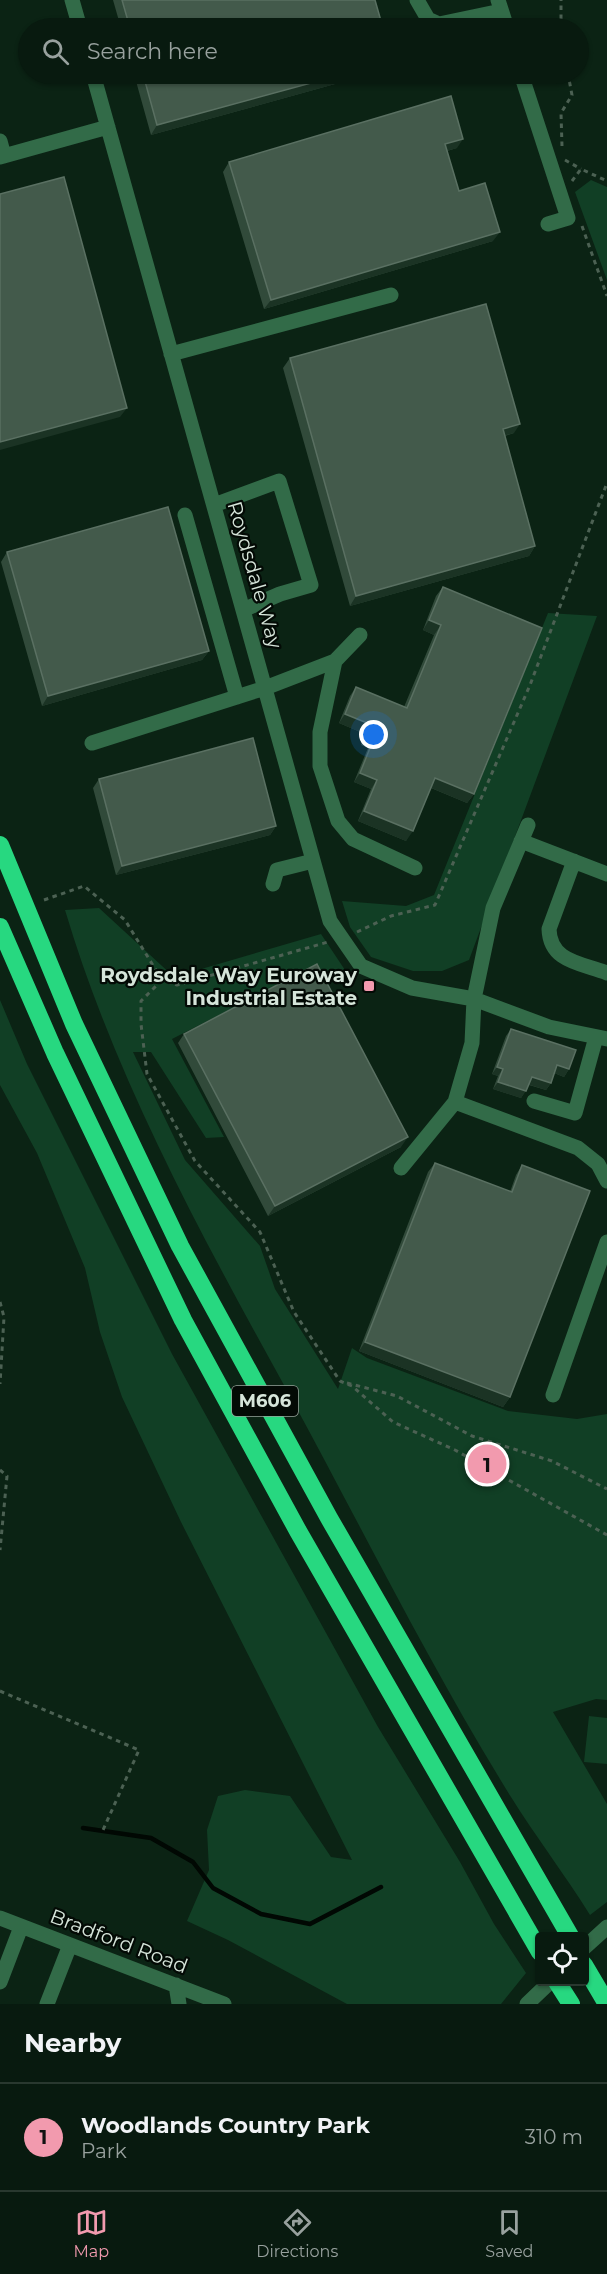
<!DOCTYPE html>
<html lang="en">
<head>
<meta charset="utf-8">
<style>
  :root { --surface:#081a0f; --page:#112318; --text:#f1f3f6; --muted:#98a19e; --line:#29382f; --accent:#f29aae }
  body { margin:0; font-family:Montserrat,sans-serif; background:var(--page); color:var(--text) }
  .controls { position:absolute; right:18px; bottom:18px; display:grid; overflow:hidden; border-radius:6px; box-shadow:0 2px 4px #0004 }
  .controls button { width:54px; height:54px; display:grid; place-items:center; padding:0; border:0; border-bottom:2px solid var(--line); background:var(--surface); color:var(--text); font:30px sans-serif }
  .you { position:absolute; left:374px; top:735px; width:21px; height:21px; margin:-15px; border:4px solid #fff; border-radius:50%; background:#1a73e8; box-shadow:0 0 0 9px #1a73e833 }
  .badge { display:grid; place-items:center; width:39px; height:39px; border-radius:50%; background:var(--accent); color:#111; font-size:20px; font-weight:700 }
  .pin { position:absolute; translate:-50% -50%; border:3px solid #fff; box-shadow:0 2px 6px #0006 }
  .list { margin:0; padding:0; list-style:none }
  h2 { display:flex; justify-content:space-between; align-items:center; height:78px; margin:0; padding:0 24px; font-size:26px }
  h2 small { font-size:20px; font-weight:400; color:var(--muted) }
  .list li { display:grid; grid-template-columns:39px 1fr auto; gap:18px; align-items:center; box-sizing:border-box; height:108px; padding:0 24px; border-top:2px solid var(--line) }
  .list b { display:block; font-size:22px; white-space:nowrap }
  .list p { margin:0; font-size:20px; white-space:nowrap; color:var(--muted) }
  .list em { font-size:20px; font-style:normal; color:var(--muted) }
  .icon { flex:none; width:33px; height:33px; fill:none; stroke:currentColor; stroke-width:2; stroke-linecap:round; stroke-linejoin:round }
  .map { position:relative; flex:none; width:607px; height:2004px; overflow:hidden }
  .search { position:absolute; background:var(--surface); box-shadow:0 2px 4px #0004; left:18px; right:18px; top:18px; height:66px; display:flex; align-items:center; gap:15px; box-sizing:border-box; padding:0 21px; border-radius:33px; color:var(--muted); font-size:22px }
  .sheet { height:186px; background:var(--surface) }
  nav { display:flex; justify-content:space-around; align-items:center; box-sizing:border-box; height:84px; border-top:2px solid var(--line); background:var(--surface); font-size:16px; color:var(--muted) }
  nav a { display:grid; justify-items:center; gap:3px }
  nav .on { color:var(--accent) }
  .map>svg:first-child { display:block }
  .green { fill:#113f25 }
  .lines { fill:none; stroke-linecap:round; stroke-linejoin:round }
  .stream { stroke:#010803; stroke-width:4.5 }
  .path { stroke:#4c6153; stroke-width:3; stroke-dasharray:4.5 4.5; stroke-linecap:butt }
  .minor { stroke:#326b48; stroke-width:15 }
  .highway { stroke:#27d880; stroke-width:18 }
  .wall { fill:#314a3a }
  .shaded-wall { fill:#1b3324 }
  .building { fill:#435a4b; stroke:#5a7062; stroke-width:1.5 }
  .poi-dot { fill:#f29aae; stroke:#030a05; stroke-width:2 }
  .labels { text-anchor:middle; stroke-width:4.5; stroke-linejoin:round; paint-order:stroke }
  .shield { fill:#030a05; stroke:#97a39a; stroke-width:1.5 }
  .shield-label { font-size:18px; font-weight:bold; fill:#d6e5da }
  .street-label { font-size:20px; fill:#d6e5da; stroke:#030a05 }
  .poi-label { font-size:20px; font-weight:bold; fill:#d6e5da; stroke:#030a05; text-anchor:end }
</style>
</head>
<body>
<div class="map">
<svg width="607" height="2004" viewBox="0 0 607 2004">
  <rect width="100%" height="100%" fill="#0b2314"/>
  <!-- green -->
  <path class="green" d="M591 180 607 187V280L575 192Z
    M548 613 597 616 469 960 442 971H413L371 957 350 927 342 901 406 906 434 895Z
    M99 908 174 977 321 934 347 973 333 979 311 968 172 1039 224 1137 206 1138 151 1052H133L185 1160 260 1246 275 1289 338 1389 352 1348 367 1358 508 1411 577 1419 607 1414V1700L596 1699 553 1712 607 1804V1902L590 1915C565 1875 536 1837 511 1797 431 1668 363 1530 290 1396 204 1240 116 1081 65 910Z
    M0 1000 27 1064 172 1354 378 1727 460 1862 494 1924 526 1973 501 2004H347L228 1940 187 1921 209 1870 207 1830 218 1796 245 1790 290 1796 331 1857 352 1860 181 1522 122 1397 100 1332 85 1268 37 1153 0 1085Z
    M589 1716 607 1718V1764L584 1762Z"/>
  <g class="lines">
    <!-- stream -->
    <path class="stream" d="M83 1828 151 1838 193 1862 213 1888 261 1914 310 1924 381 1887"/>
    <!-- path -->
    <path class="path" d="M561 28V0
      M562 146 561 113 572 95 568 74
      M565 160 581 169
      M572 181 581 169 607 181
      M582 226 607 296
      M44 900 84 886 125 920 162 980 177 985 328 942
      M357 932 391 916 435 905 530 685 607 483
      M162 980 141 1001V1024L147 1074 195 1161 260 1232 294 1312 340 1381 352 1386 393 1422 455 1450 607 1535
      M0 1302 4 1317 0 1384
      M347 1383 397 1396 472 1436 552 1461 607 1489
      M0 1470 7 1476 0 1550
      M0 1691 139 1750 103 1830"/>
    <!-- minor -->
    <path class="minor" d="M72 0 80 28
      M417 0 428 19 439 24 501 11
      M498 0 507 28
      M93 74 330 921 361 966 412 988 474 999 549 1027 607 1039
      M521 74 568 218 548 224
      M0 141 4 156
      M0 157 108 127
      M171 354 391 295
      M214 505 279 481 311 585 280 594 243 610
      M185 515 237 697
      M335 661 320 732V766L338 821 353 839 415 868
      M92 743 265 688 335 661 360 635
      M521 841 607 874
      M574 861 549 929C550 962 581 963 607 973
      M273 884 277 870 313 861
      M534 1101 575 1113 596 1037
      M455 1102 578 1148 598 1164 607 1181
      M401 1168 455 1102 472 1043 474 999 493 908 528 825
      M553 1395 607 1242
      M0 1918 224 2004
      M584 1948 607 1927
      M0 1982 21 1927
      M176 1985 179 2004
      M47 2004 70 1945
      M527 2004 550 1982"/>
    <!-- highway -->
    <path class="highway" d="M0 845 74 1024 180 1246 329 1518 570 1936
      M0 927 55 1053 183 1320 298 1531 540 1952
      M584 1965 607 2004
      M557 1982 571 2004"/>
  </g>
  <!-- wall -->
  <path class="wall" d="M113 0H375L383 28H121Z
    M134 74H371L151 135Z
    M457 148 447 151 459 191 493 241 264 309 223 172 229 162Z
    M290 358 514 433 505 436 535 546 529 556 350 606 283 368Z
    M7 552 209 651 202 660 42 706 1 562Z
    M443 587 474 794 467 803 431 788 406 841 358 821 371 789 354 782 368 748 361 745 365 734 339 723 350 696 356 687 404 707 434 635 423 630 436 596Z
    M99 779 276 826 270 835 116 875 93 788Z
    M511 1029 569 1069 564 1077 554 1073 551 1083 546 1090 529 1085 521 1098 493 1089 498 1076 492 1074 506 1036Z
    M184 1034 401 1147 268 1216 178 1043Z
    M435 1163 510 1192 516 1175 522 1165 510 1397 503 1407 359 1351 428 1172Z"/>
  <!-- shaded-wall -->
  <path class="shaded-wall" d="M344 74H371L151 135 157 125Z
    M463 139 457 148 439 153 445 144Z
    M500 232 493 241 264 309 271 300Z
    M127 408 120 417 0 450V442Z
    M520 424 514 433 496 438 503 429Z
    M535 546 529 556 350 606 356 596Z
    M429 620 441 625 434 635 423 630Z
    M209 651 202 660 42 706 48 696Z
    M345 714 372 725 365 734 339 723Z
    M360 773 377 780 371 789 354 782Z
    M435 778 474 794 467 803 429 787Z
    M364 811 413 831 406 841 358 821Z
    M276 826 270 835 116 875 122 866Z
    M557 1065 569 1069 564 1077 552 1072Z
    M497 1067 503 1069 498 1076 492 1074Z
    M532 1077 551 1083 546 1090 527 1084Z
    M498 1082 526 1091 521 1098 493 1089Z
    M408 1137 401 1147 268 1216 275 1206Z
    M365 1342 510 1397 503 1407 359 1351Z"/>
  <!-- building -->
  <path class="building" d="M122 0H375L383 28H130Z
    M143 74H344L157 125Z
    M451 96 463 139 445 144 459 191 485 183 500 232 271 300 229 162Z
    M64 177 127 408 0 442V194Z
    M486 304 520 424 503 429 535 546 356 596 290 358Z
    M168 507 209 651 48 696 7 552Z
    M443 587 542 628 474 794 435 778 413 831 364 811 377 780 360 773 374 738 367 735 372 725 345 714 356 687 407 708 441 625 429 620Z
    M253 738 276 826 122 866 99 779Z
    M317 964 408 1137 275 1206 184 1034Z
    M511 1029 576 1050 569 1069 557 1065 551 1083 532 1077 526 1091 498 1082 503 1069 497 1067Z
    M435 1163 512 1192 522 1165 590 1191 510 1397 365 1342Z"/>
  <!-- markers -->
  <rect class="poi-dot" x="363" y="980" width="12" height="12" rx="3"/>
  <g class="labels">
    <!-- shield labels -->
    <rect class="shield" x="232" y="1386" width="66" height="30" rx="4.5"/>
    <g class="shield-label">
      <text x="265" y="1407">M606</text>
    </g>
    <!-- street labels -->
    <g class="street-label">
      <text transform="translate(255 575) rotate(74)" y="7">Roydsdale Way</text>
      <text transform="translate(119 1941) rotate(21)" y="7">Bradford Road</text>
    </g>
    <!-- poi labels -->
    <g class="poi-label">
      <text x="357" y="982">Roydsdale Way Euroway<tspan x="357" dy="23">Industrial Estate</tspan></text>
    </g>
  </g>
</svg>
<div class="controls">
<button><svg class="icon" aria-label="locate" viewBox="0 0 24 24"><circle cx="12" cy="12" r="6"/><path d="M12 2v4M12 18v4M2 12h4M18 12h4"/></svg></button>
</div>
<div class="you"></div>
<div class="pin badge" style="left:487px;top:1464px">1</div>
<div class="search"><svg class="icon" aria-label="search" viewBox="0 0 24 24"><circle cx="10" cy="10" r="6"/><path d="M15 15l6 6"/></svg>Search here</div>
</div>
<section class="sheet">
<h2>Nearby<small></small></h2>
<ul class="list">
<li><span class="badge">1</span><div><b>Woodlands Country Park</b><p>Park</p></div><em>310 m</em></li>
</ul>
</section>
<nav>
<a class="on"><svg class="icon" aria-label="map" viewBox="0 0 24 24"><path d="M3 6l6-2 6 2 6-2v14l-6 2-6-2-6 2zM9 4v14M15 6v14"/></svg>Map</a>
<a><svg class="icon" aria-label="directions" viewBox="0 0 24 24"><path d="M12 3l9 9-9 9-9-9zM9 14v-3h6M13 9l2 2-2 2"/></svg>Directions</a>
<a><svg class="icon" aria-label="saved" viewBox="0 0 24 24"><path d="M7 4h10v16l-5-4-5 4z"/></svg>Saved</a>
</nav>
</body>
</html>
